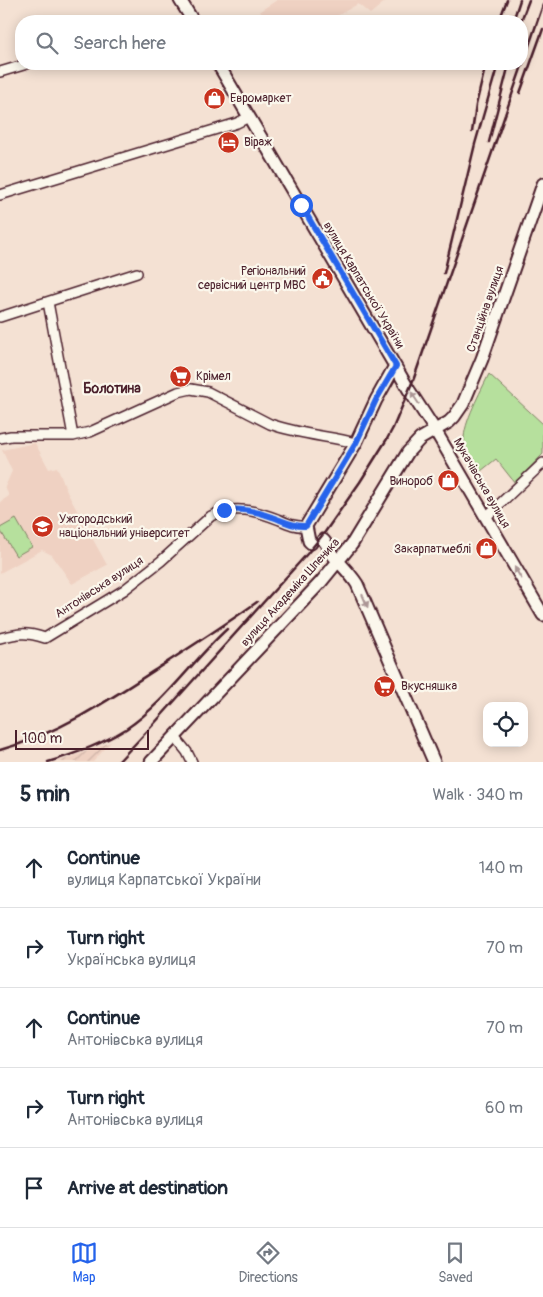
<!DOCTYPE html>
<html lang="en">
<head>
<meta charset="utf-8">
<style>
  :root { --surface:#fff; --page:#f2f2f3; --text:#1f2937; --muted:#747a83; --line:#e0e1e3; --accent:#2563eb }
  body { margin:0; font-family:Pangolin,sans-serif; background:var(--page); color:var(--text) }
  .controls { position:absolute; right:15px; bottom:15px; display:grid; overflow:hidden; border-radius:10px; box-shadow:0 2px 12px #0003 }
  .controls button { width:45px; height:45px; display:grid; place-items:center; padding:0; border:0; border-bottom:1px solid var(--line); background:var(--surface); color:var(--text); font:25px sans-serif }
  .scale { position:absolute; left:15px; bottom:12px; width:134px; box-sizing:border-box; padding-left:5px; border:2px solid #4a1f2b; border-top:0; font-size:14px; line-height:18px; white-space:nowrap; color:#4a1f2b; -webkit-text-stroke:4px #fbf7ec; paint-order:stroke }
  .stop { position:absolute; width:15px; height:15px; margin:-11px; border:4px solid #2563eb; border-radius:50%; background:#fff }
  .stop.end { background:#2563eb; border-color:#fff; box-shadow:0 1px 5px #0008 }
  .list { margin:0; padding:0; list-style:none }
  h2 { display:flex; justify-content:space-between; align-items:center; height:65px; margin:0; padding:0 20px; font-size:21px }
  h2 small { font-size:16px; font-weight:400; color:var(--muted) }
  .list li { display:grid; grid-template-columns:32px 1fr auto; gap:15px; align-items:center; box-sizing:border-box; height:80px; padding:0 20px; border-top:1px solid var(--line) }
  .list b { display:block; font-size:19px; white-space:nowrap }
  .list p { margin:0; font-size:16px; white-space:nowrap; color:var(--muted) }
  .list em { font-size:16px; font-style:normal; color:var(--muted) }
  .icon { flex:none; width:28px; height:28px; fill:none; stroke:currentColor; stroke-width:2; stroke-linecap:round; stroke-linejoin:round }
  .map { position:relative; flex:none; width:543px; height:762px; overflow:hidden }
  .search { position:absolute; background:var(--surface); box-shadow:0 2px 12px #0003; left:15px; right:15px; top:15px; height:55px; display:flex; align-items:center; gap:12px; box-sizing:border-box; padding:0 18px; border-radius:20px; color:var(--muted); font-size:19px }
  .sheet { height:465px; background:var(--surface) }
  nav { display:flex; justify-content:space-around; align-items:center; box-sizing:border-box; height:70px; border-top:1px solid var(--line); background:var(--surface); font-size:14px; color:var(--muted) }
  nav a { display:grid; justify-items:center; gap:2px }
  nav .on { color:var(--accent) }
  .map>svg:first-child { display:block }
  .built { fill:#efd1c2 }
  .industrial { fill:url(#industrial-furrows) }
  .green { fill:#b6e09d; stroke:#808064 }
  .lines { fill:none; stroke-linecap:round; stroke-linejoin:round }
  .minor-casing { stroke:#4a1f2b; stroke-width:12 }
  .major-casing { stroke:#4a1f2b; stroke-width:15 }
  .minor { stroke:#fbf7ec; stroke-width:9 }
  .major { stroke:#fbf7ec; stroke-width:11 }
  .rail { stroke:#4a1f2b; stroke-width:2.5 }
  .oneway { fill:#ab9695 }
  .route { stroke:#2563eb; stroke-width:6 }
  .labels { text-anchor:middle; stroke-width:4.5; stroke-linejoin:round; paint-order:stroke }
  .poi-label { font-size:12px; fill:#4a1f2b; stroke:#fbf7ec; text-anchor:start }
  .street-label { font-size:12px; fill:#4a1f2b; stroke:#fbf7ec }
  .neighbourhood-label { font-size:14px; font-weight:bold; fill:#4a1f2b; stroke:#fbf7ec }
</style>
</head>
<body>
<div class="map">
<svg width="543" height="762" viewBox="0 0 543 762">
  <defs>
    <pattern id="industrial-furrows" width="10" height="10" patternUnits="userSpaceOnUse" patternTransform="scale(1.25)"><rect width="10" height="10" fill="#efd1c2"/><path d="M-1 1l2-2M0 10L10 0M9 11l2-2" fill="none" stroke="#ceb3a7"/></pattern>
  </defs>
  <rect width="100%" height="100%" fill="#f4e1d3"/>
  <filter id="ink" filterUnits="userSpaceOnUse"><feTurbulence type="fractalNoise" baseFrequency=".02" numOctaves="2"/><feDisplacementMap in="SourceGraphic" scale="10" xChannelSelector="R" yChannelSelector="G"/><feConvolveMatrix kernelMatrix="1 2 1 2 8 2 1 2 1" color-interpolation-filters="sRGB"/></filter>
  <g filter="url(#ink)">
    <!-- built -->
    <path class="built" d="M277 0H387L370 14 358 4 328 21H266L260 11Z
      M35 443 49 469 57 467 68 494 107 565 72 584 52 555 42 550 0 573V502L9 496 5 487 12 471 2 450Z"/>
    <!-- industrial -->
    <path class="industrial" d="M111 742 93 762H55L69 758Z"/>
    <!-- green -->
    <path class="green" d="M489 374 543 424V454L515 483 496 459 476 475C472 465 465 452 464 441 463 423 481 391 489 374Z
      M16 519 32 547 16 556 0 530V528Z"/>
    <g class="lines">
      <defs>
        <path id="minor" d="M0 72 27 64
          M0 195 237 123 249 117
          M48 302 73 436
          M0 317 137 273
          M0 438 11 436H73L90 432 178 392 191 389 208 392 270 424C298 434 327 436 356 443
          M486 517 543 463
          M0 638C19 633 26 632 45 638L124 590 161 561 211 516C234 504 257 511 280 520 289 524 296 527 306 526
          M175 737 187 752 192 762"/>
        <path id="major" d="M180 0 193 21
          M218 64 409 390 435 430 543 615
          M323 540C327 543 328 549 331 553 340 564 350 573 357 584L434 762
          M311 543 309 541 306 526 356 443 376 400 395 366
          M151 762 321 582 352 544 408 452 420 439 449 422 454 417 463 404 482 359 543 184"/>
      </defs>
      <!-- minor casing -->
      <use href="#minor" class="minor-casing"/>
      <!-- major casing -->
      <use href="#major" class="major-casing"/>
      <!-- minor -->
      <use href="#minor" class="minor"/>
      <!-- major -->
      <use href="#major" class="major"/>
      <!-- rail -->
      <path class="rail" d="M499 21 507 0
        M513 21 520 0
        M521 21 529 0
        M520 93 543 29
        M472 132 476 105 486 64
        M489 142 509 64
        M444 273 475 144 498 64
        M0 750C58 734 109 700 158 668 192 646 225 625 257 602
        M48 762C75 754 102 744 126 729 166 702 192 661 227 629
        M118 762 152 726 307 554 325 532 360 482 387 439 393 428 414 378 543 5"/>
    </g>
    <!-- one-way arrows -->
    <defs><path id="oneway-solid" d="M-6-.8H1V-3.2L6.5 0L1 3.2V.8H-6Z" transform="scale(1.25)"/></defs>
    <g class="oneway">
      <use href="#oneway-solid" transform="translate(415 398) rotate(-123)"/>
      <use href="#oneway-solid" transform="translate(518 573) rotate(-120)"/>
      <use href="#oneway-solid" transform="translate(365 601) rotate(67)"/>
    </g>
  </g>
  <g class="lines" filter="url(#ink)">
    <!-- route -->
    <path class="route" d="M224 510C241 508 256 511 272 517 284 521 294 527 306 526L356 443 376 400 396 366 301 205"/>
  </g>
  <!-- icons -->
  <defs>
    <symbol id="shop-disc" viewBox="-11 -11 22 22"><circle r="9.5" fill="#c8321e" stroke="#fbf7ec"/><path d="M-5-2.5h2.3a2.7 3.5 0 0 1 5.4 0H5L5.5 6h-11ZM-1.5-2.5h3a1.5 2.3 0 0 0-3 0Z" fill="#fff"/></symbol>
    <symbol id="hotel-disc" viewBox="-11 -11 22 22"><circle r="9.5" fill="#c8321e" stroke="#fbf7ec"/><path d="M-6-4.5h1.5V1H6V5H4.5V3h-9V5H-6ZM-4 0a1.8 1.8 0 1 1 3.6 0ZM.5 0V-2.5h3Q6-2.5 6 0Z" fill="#fff"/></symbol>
    <symbol id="civic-disc" viewBox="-11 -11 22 22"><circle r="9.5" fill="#c8321e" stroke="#fbf7ec"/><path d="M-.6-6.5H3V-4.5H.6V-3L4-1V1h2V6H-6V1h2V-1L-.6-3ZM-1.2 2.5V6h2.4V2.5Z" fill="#fff"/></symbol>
    <symbol id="supermarket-disc" viewBox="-11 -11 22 22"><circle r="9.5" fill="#c8321e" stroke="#fbf7ec"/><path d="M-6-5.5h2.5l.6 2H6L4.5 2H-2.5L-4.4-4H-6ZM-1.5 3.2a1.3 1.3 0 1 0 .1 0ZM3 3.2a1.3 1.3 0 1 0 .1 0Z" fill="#fff"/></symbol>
    <symbol id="university-disc" viewBox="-11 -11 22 22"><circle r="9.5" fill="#c8321e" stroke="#fbf7ec"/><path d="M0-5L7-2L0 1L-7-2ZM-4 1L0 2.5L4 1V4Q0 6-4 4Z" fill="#fff"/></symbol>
  </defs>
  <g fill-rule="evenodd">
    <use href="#shop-disc" x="202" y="86" width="25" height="25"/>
    <use href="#hotel-disc" x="216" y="130" width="25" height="25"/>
    <use href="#civic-disc" x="310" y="266" width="25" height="25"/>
    <use href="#supermarket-disc" x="168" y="364" width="25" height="25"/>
    <use href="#shop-disc" x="436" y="468" width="25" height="25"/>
    <use href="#university-disc" x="30" y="514" width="25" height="25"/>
    <use href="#shop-disc" x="474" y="536" width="25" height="25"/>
    <use href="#supermarket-disc" x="372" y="674" width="25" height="25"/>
  </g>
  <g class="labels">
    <!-- poi labels -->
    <g class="poi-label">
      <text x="230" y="102">Евромаркет</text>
      <text x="244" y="146">Віраж</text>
      <text x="306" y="275" text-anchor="end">Регіональний<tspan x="306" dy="14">сервісний центр МВС</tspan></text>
      <text x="196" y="380">Крімел</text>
      <text x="433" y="485" text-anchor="end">Винороб</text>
      <text x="59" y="523">Ужгородський<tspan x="59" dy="14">національний університет</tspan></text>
      <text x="471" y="553" text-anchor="end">Закарпатмеблі</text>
      <text x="401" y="690">Вкусняшка</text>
    </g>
    <!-- street labels -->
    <g class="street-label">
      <text transform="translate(364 285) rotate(59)" y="4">вулиця Карпатської України</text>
      <text transform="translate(485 309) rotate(-71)" y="4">Станційна вулиця</text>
      <text transform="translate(482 483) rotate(60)" y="4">Мукачівська вулиця</text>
      <text transform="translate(99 587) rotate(-33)" y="4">Антонівська вулиця</text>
      <text transform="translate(290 592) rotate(-48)" y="4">вулиця Академіка Шпеника</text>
    </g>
    <!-- neighbourhood labels -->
    <g class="neighbourhood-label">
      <text x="112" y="393">Болотина</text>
    </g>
  </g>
</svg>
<div class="controls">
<button><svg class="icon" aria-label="locate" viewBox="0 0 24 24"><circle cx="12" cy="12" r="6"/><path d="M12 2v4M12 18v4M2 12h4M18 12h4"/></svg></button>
</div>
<div class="scale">100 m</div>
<div class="stop" style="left:301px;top:205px"></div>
<div class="stop end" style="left:224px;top:510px"></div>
<div class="search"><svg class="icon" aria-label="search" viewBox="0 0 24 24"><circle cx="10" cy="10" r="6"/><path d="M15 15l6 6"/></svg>Search here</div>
</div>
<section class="sheet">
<h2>5 min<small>Walk · 340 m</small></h2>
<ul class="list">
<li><svg class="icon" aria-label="ahead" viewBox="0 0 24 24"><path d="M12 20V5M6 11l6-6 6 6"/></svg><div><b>Continue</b><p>вулиця Карпатської України</p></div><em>140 m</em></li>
<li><svg class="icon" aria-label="right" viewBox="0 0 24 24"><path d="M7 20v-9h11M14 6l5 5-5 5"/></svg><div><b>Turn right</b><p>Українська вулиця</p></div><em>70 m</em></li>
<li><svg class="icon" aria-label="ahead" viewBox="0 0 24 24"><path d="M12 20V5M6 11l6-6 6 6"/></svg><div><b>Continue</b><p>Антонівська вулиця</p></div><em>70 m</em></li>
<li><svg class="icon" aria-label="right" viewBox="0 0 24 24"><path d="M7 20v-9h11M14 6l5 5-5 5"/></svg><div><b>Turn right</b><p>Антонівська вулиця</p></div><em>60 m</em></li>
<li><svg class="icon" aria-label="arrive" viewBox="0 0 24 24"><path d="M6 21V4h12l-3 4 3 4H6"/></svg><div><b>Arrive at destination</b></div></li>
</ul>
</section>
<nav>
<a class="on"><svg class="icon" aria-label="map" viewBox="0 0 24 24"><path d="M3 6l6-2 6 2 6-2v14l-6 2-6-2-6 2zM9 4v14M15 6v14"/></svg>Map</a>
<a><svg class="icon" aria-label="directions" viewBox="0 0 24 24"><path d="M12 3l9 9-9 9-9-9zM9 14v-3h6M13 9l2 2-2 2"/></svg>Directions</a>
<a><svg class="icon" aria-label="saved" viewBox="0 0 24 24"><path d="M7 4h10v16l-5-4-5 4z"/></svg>Saved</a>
</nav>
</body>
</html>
